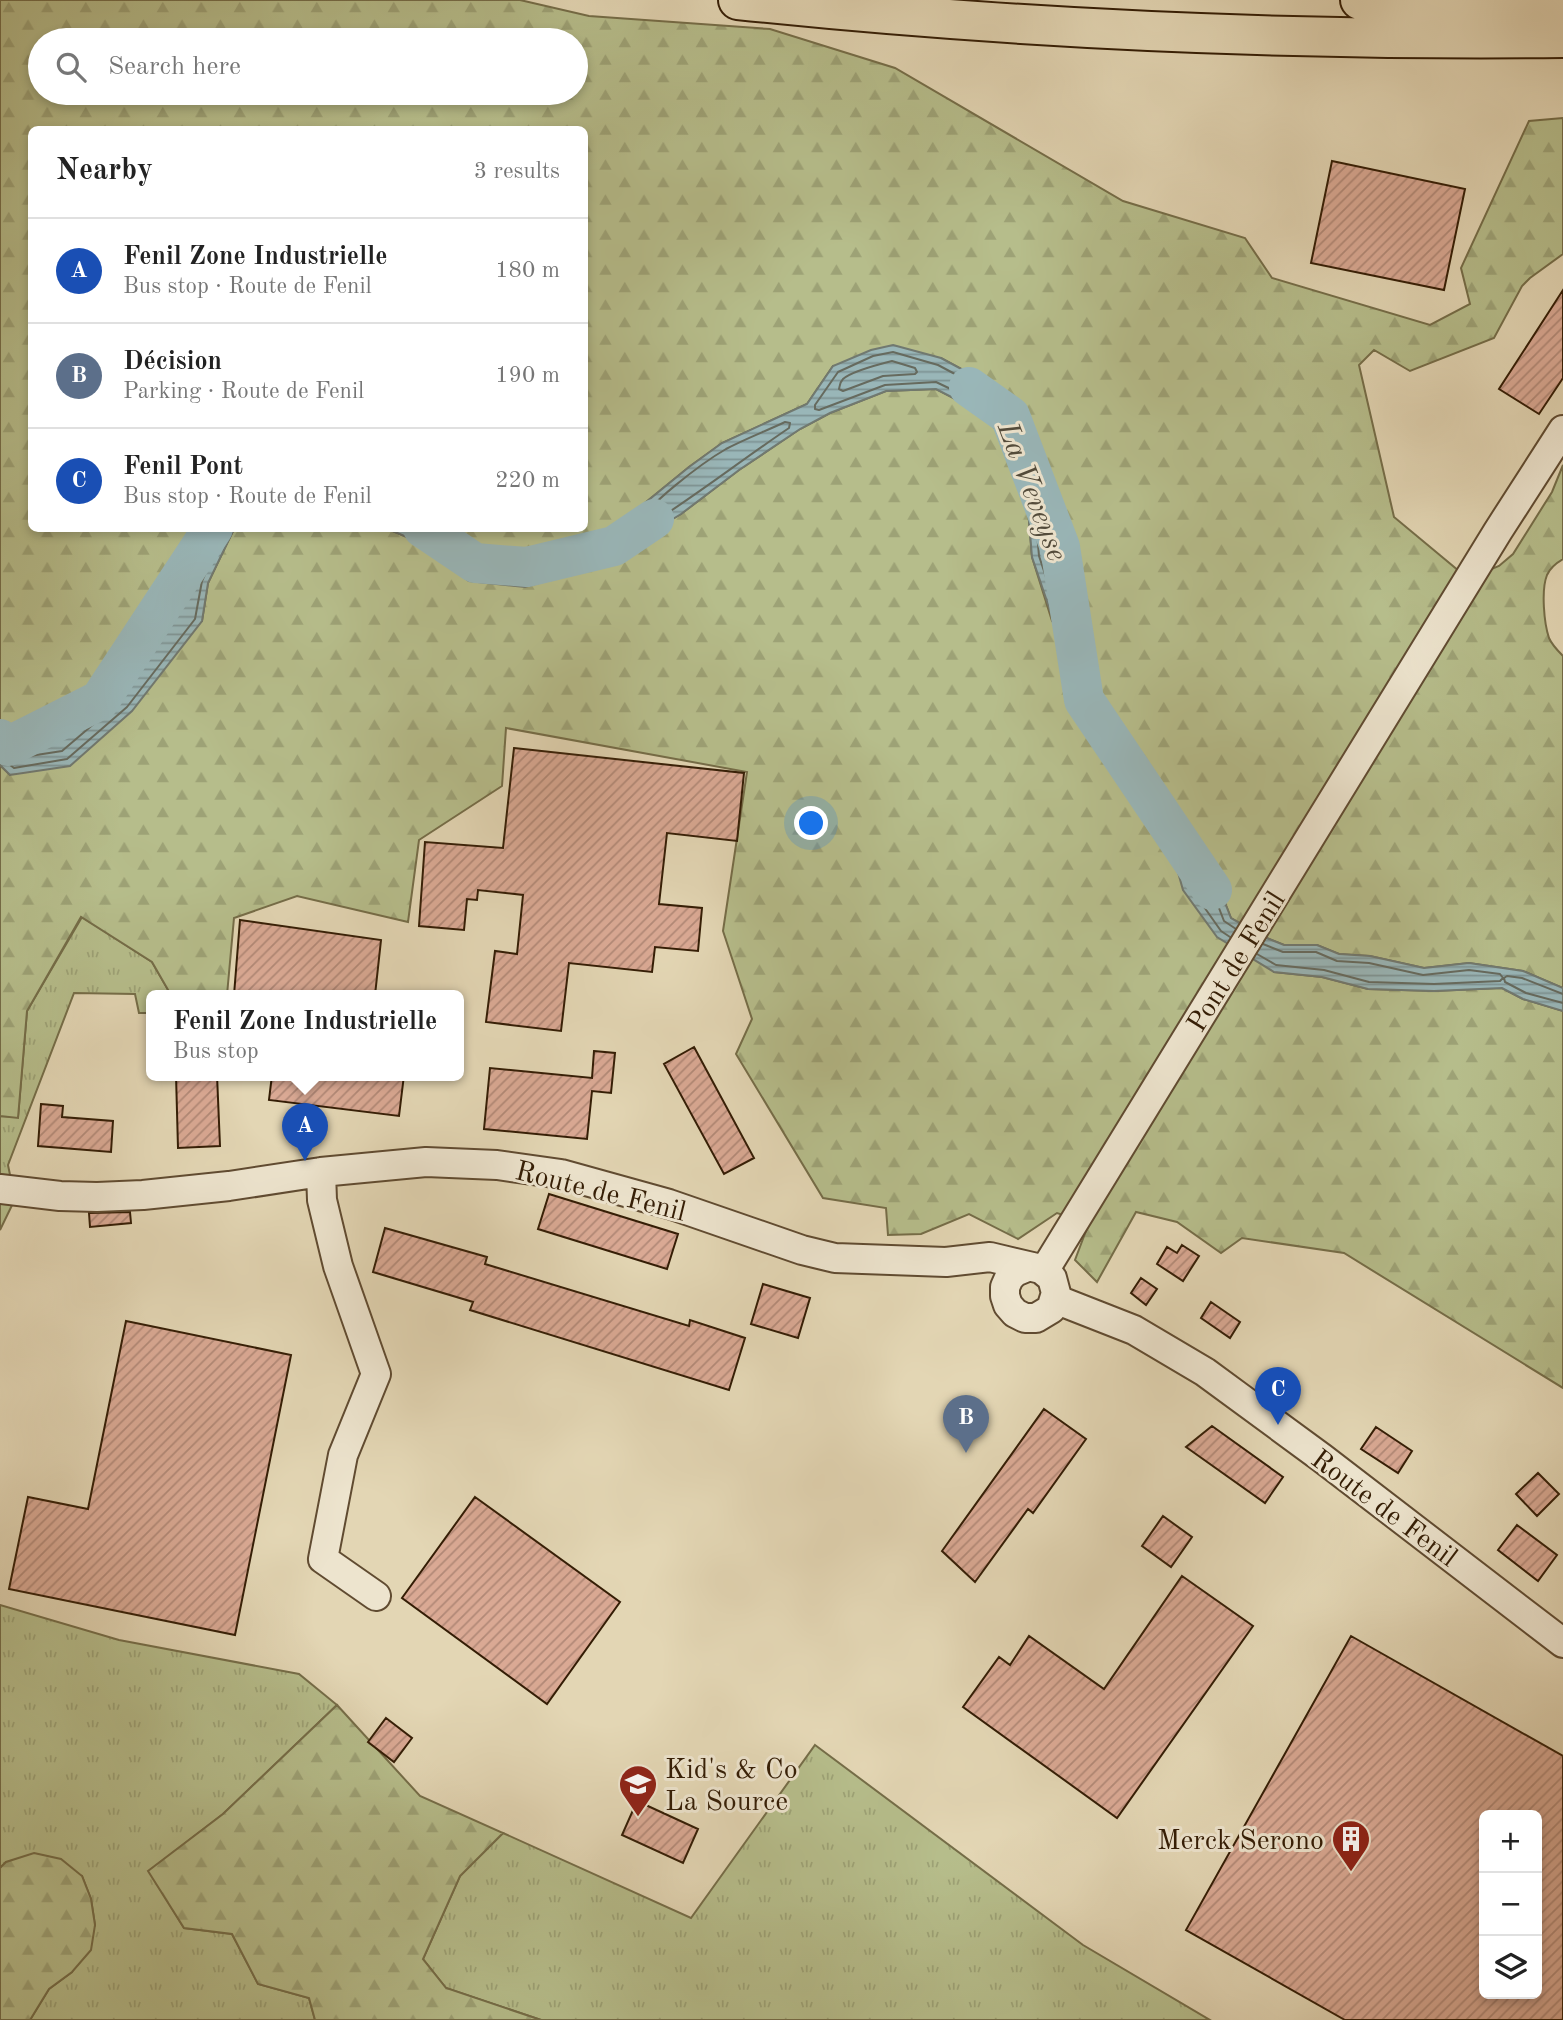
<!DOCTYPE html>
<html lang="en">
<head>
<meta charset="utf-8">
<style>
  :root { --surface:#fff; --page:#f2f2f2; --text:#222; --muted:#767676; --line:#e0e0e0; --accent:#1a73e8 }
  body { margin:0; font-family:"Old Standard TT",serif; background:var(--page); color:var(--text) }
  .controls { position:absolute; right:21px; bottom:21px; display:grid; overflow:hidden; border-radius:10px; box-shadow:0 4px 10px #0003 }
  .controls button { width:63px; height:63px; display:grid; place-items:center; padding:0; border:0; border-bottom:2px solid var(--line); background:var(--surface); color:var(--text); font:35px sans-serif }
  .you { position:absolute; left:812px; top:824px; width:24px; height:24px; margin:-18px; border:5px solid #fff; border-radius:50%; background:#1a73e8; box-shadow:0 0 0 10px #1a73e833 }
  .badge { display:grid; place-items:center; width:46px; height:46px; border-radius:50%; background:var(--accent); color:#fff; font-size:23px; font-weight:700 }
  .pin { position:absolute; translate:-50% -58px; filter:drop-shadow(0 2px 4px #0008) }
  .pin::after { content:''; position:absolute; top:37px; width:24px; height:21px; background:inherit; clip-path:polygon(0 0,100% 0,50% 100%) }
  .popup { position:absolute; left:146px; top:990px; width:318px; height:91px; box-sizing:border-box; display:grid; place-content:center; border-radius:10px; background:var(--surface); filter:drop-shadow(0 2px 5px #0005); font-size:23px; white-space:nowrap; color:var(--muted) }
  .popup b { font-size:26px; color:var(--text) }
  .popup::after { content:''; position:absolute; left:50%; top:100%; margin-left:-14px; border:14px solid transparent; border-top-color:var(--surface) }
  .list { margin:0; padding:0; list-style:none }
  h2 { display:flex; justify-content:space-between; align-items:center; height:91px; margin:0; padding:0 28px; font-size:30px }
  h2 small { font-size:23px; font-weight:400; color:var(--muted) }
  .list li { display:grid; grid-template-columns:46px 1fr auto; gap:21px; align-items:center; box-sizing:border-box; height:105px; padding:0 28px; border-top:2px solid var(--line) }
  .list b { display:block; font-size:26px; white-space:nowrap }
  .list p { margin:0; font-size:23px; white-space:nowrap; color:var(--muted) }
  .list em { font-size:23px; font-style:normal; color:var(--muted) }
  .icon { flex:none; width:38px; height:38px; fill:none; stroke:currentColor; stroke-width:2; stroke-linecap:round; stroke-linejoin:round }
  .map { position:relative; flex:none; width:1563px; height:2020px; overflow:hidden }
  .search { position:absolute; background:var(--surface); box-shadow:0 4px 10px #0003; left:28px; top:28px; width:560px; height:77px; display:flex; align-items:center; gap:18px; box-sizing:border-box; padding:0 24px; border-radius:38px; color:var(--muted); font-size:26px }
  .panel { position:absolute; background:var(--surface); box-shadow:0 4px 10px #0003; left:28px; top:126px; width:560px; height:406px; border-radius:10px }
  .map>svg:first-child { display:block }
  .grass { fill:url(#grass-tufts); stroke:#756d48; stroke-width:2 }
  .forest { fill:url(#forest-firs); stroke:#756d48; stroke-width:2; fill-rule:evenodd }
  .water { fill:url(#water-rules); stroke:#717970; stroke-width:2 }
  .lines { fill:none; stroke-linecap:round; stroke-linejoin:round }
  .shore { stroke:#666a5e; stroke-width:2 }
  .river { stroke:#99b6b8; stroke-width:40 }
  .building { fill:url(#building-hatch); stroke:#341d05; stroke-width:2; fill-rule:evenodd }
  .minor-casing { stroke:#604b31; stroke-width:32 }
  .highway-casing { stroke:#341d05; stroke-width:42 }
  .minor { stroke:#ede4ce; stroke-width:28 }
  .highway { stroke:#e3d6b4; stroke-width:38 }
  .labels { text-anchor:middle; stroke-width:6; stroke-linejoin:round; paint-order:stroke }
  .street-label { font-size:28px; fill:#341d05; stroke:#ede4ce }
  .poi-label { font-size:28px; fill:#341d05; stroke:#ede4ce; text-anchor:start }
  .water-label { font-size:30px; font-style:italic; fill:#524b3b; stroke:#ede4ce }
</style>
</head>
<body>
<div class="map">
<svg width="1563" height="2020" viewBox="0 0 1563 2020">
  <defs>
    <pattern id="grass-tufts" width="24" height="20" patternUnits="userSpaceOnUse" patternTransform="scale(1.75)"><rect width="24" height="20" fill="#b6bd8b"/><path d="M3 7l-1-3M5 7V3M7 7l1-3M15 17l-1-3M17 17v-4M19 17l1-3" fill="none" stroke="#9da276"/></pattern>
    <pattern id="forest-firs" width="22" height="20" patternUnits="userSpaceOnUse" patternTransform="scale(1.75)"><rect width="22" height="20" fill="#b6bd8b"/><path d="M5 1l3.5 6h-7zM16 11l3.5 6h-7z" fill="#9da276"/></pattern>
    <pattern id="water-rules" width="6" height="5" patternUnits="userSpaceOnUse" patternTransform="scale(1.75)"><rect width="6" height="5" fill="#99b6b8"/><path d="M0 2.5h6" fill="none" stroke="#7e9394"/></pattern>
    <pattern id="building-hatch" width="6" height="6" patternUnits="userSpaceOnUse" patternTransform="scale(1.75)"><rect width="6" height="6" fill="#daa994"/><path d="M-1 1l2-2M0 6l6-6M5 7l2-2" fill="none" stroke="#b28977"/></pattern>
  </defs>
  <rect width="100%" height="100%" fill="#e3d6b4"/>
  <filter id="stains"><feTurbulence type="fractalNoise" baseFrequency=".00286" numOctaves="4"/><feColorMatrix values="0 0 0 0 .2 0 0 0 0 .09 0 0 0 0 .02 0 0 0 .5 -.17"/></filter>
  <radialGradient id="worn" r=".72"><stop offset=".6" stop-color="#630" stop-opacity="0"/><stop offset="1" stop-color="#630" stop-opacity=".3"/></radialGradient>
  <!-- grass -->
  <path class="grass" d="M82 917 152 962 171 995H151V1013H139L135 994 74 993 8 1165 15 1199 0 1230V1116L18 1117 27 1011Z
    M0 1605 119 1640 299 1674 337 1705 223 1814 149 1871 184 1928 232 1934 258 1984 309 1998 315 2020H30L49 1989 72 1972 95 1925 91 1899 82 1876 6 1862 0 1868Z
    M815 1745 1083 1945 1210 2020H541L446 1988 423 1959 460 1876 503 1833 691 1918Z"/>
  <!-- forest -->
  <path class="forest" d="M0 0H520L589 16 770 29 895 68 1123 201 1245 238 1272 278 1430 325 1470 304 1461 268 1529 121 1563 118V254L1530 278 1522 286 1494 338 1410 371 1374 350 1359 365 1394 517 1459 571 1482 573 1499 566 1513 554 1552 492 1563 465V559C1556 563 1550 568 1547 575 1541 590 1544 623 1549 638 1552 645 1558 651 1563 656V988L1523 971 1469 963 1424 968 1370 956 1339 954 1317 945H1284L1264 937 1231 918 1211 867 1172 852 1274 972 1322 977 1368 989 1434 991 1502 988 1523 999 1563 1011V1388L1344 1253 1242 1238 1221 1253 1177 1222 1136 1212 1097 1282 1075 1260 1089 1223 1057 1213 1018 1239 969 1214 921 1234 888 1235 886 1208 823 1198 736 1054 752 1019 723 931 747 772 506 728 502 786 419 840 408 922 297 896 234 918 227 995H171L152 962 81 917 27 1011 18 1118 0 1116V765L10 775 202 621 208 583 234 529H388L414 540 469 581 577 572 681 514 739 470 800 429 830 413 886 391 936 389 975 409 1005 438 1027 497 1032 557 1052 621 1088 608 1060 547 1010 416 991 385 941 358 833 366 807 404 722 443 689 467 645 503 614 546 527 567 468 553 434 529 584 528V130H32V528L213 529 190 564 157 629 123 676 67 710 31 724 0 727ZM40 40H576V93H40Z
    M337 1705 420 1796 503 1833 460 1876 423 1959 446 1988 541 2020H315L309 1998 258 1984 232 1934 184 1928 148 1871 223 1814Z
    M34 1853 61 1859 82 1876 91 1899 95 1925 91 1950 72 1972 49 1989 30 2020H0V1868L6 1862Z"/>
  <!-- water -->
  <path class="water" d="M893 345 941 358 991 385 1010 416 1060 547 1088 608 1093 662 1088 689 1077 690 1032 557 1027 497 1005 438 975 409 936 389 886 391 830 413 800 429 739 470 681 514 642 538 577 572 525 587 469 581 414 540 388 529H434L468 553 527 567 614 546 645 503 689 467 722 443 807 404 833 366 871 350Z
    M213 529H234L208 583 202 621 132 711 70 766 10 775 0 765V727L31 724 67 710 123 676 157 629 190 564Z
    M1185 843 1211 867 1231 918 1264 937 1284 945H1317L1339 954 1370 956 1424 968 1469 963 1523 971 1563 988V1011L1523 999 1502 988 1434 991 1368 989 1322 977 1274 972 1217 937 1183 890 1172 851Z"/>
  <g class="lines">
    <!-- shore -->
    <path class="shore" d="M893 352 938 365 985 390 1002 415V419L997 420 978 402 936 382 885 385 819 410 815 409V405L838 372 873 356Z
      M892 361 915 368 917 372 915 374 883 376 843 391 839 389C840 385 840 382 843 379 852 371 880 364 892 361Z
      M785 422 790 423 789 428C740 461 693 498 643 529L638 528C640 508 707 460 726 449 745 439 766 431 785 422Z
      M1039 518 1043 520 1081 610 1086 661 1084 671 1082 673 1077 671 1039 556 1036 521Z
      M406 528 418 534 472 574 523 580 527 579 525 573 465 559 433 537 431 528
      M0 734 33 731 69 717 127 681 163 633 196 567 211 545H216L217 548 202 581 195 619 127 707 67 759 14 768 5 761H0
      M0 743C45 741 69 727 106 704L111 706 110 710 62 751 17 758 7 753 0 752
      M1230 937 1221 931 1190 887 1181 857 1183 854H1187L1205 872 1224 921 1236 929
      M1257 954 1276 965 1324 970 1369 982 1434 984 1500 981 1503 978 1500 974 1469 970 1423 975 1369 963 1337 961 1316 952H1283L1263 944
      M1563 994 1522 978 1507 976 1504 978 1505 982 1526 993 1563 1003"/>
    <!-- river -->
    <path class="river" d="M969 387 1010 416 1060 547 1084 700 1212 890
      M423 528 475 563 527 567 614 546 654 519
      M0 739 9 746 100 700 213 528"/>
  </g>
  <!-- building -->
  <path class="building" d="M1332 161 1465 189 1444 290 1311 263Z
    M1563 290V378L1539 414 1499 389Z
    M514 748 744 773 737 841 667 833 659 904 702 908 698 951 655 947 652 972 569 963 561 1031 486 1022 495 951 517 954 523 895 478 890 477 900 467 899 464 930 419 926 425 842 503 848Z
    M240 920 381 940 375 995H234Z
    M694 1047 754 1158 724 1174 664 1064Z
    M594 1051 615 1053 611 1093 592 1091 587 1139 484 1129 490 1068 592 1078Z
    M176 1075H217L220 1146 178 1148Z
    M272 1075H404L399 1116 269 1100Z
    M41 1104 63 1106 62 1117 113 1121 111 1152 38 1146Z
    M549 1194 678 1234 667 1269 538 1229Z
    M130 1212 131 1223 90 1227 89 1213Z
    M385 1228 487 1257 485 1264 689 1326 690 1320 745 1338 729 1390 470 1310 473 1302 373 1272Z
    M1182 1245 1199 1256 1183 1281 1157 1264 1167 1247 1177 1253Z
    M1141 1278 1157 1289 1146 1305 1131 1293Z
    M763 1284 810 1298 798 1338 751 1324Z
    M1211 1302 1240 1322 1230 1338 1201 1318Z
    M126 1321 291 1355 235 1635 9 1589 28 1497 88 1509Z
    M1044 1409 1086 1439 1033 1513 1028 1509 975 1582 942 1551Z
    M1212 1426 1283 1477 1265 1503 1186 1447Z
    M1376 1427 1412 1451 1398 1473 1361 1449Z
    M1538 1473 1559 1494 1537 1516 1516 1494Z
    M475 1497 620 1602 547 1704 402 1598Z
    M1163 1516 1192 1537 1171 1567 1142 1546Z
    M1517 1525 1557 1555 1538 1581 1498 1550Z
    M1182 1576 1253 1626 1117 1818 963 1707 999 1657 1010 1665 1029 1636 1104 1689Z
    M1351 1636 1563 1756V2020H1345L1186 1930ZM1484 1815H1537V1994H1484Z
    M386 1718 412 1738 394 1762 368 1742Z
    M637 1801 698 1829 683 1863 622 1835Z"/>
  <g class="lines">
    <defs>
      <path id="minor" d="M321 1172 322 1200 338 1266 376 1374 343 1455 323 1559 376 1596
        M0 1189 60 1196 97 1197 143 1195 229 1186 321 1172 426 1162 497 1165 561 1174 669 1204 802 1250 835 1258 946 1262 990 1257 1041 1269 1052 1278 1056 1293 1051 1309 1036 1318H1025L1015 1313 1008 1305 1005 1296V1287L1009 1278 1015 1272 1027 1267
        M1044 1271 1498 531 1563 430
        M1055 1299 1134 1330 1205 1372 1322 1458 1563 1643"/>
      <path id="highway" d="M738 0C1012 29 1287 41 1563 38
        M1360 0 1493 2 1563 0"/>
    </defs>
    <!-- minor casing -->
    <use href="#minor" class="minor-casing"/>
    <!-- highway casing -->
    <use href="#highway" class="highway-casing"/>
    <!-- minor -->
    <use href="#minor" class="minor"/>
    <!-- highway -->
    <use href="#highway" class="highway"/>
  </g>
  <!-- icons -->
  <defs>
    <symbol id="school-pin" viewBox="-11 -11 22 30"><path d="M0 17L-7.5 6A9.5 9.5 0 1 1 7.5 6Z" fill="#8f2418" stroke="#ede4ce"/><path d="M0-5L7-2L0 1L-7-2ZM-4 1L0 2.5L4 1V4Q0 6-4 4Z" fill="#fff"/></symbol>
    <symbol id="building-pin" viewBox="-11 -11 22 30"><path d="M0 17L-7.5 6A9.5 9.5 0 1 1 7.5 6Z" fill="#8f2418" stroke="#ede4ce"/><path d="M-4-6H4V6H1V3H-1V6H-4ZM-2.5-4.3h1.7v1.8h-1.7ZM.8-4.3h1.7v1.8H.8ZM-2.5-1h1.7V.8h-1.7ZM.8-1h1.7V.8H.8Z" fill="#fff"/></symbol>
  </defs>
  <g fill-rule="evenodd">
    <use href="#school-pin" x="616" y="1762" width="44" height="60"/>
    <use href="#building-pin" x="1329" y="1817" width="44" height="60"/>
  </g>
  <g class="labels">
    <!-- street labels -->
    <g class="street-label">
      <text transform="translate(1235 961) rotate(-58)" y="10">Pont de Fenil</text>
      <text transform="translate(601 1190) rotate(14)" y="10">Route de Fenil</text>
      <text transform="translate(1385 1507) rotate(37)" y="10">Route de Fenil</text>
    </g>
    <!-- poi labels -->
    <g class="poi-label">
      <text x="665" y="1778">Kid's &amp; Co<tspan x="665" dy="32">La Source</tspan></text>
      <text x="1324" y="1849" text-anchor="end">Merck Serono</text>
    </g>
    <!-- water labels -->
    <g class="water-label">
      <text transform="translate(1033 491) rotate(69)" y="10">La Veveyse</text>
    </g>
  </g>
  <rect width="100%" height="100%" filter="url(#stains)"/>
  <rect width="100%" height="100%" fill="url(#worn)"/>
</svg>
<div class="controls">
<button>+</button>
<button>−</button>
<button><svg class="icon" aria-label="layers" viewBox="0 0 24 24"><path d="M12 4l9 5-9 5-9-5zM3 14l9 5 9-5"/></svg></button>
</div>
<div class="you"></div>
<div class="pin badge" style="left:305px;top:1161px;background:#1a4fb4">A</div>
<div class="popup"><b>Fenil Zone Industrielle</b>Bus stop</div>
<div class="pin badge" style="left:966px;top:1453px;background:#5c6f8a">B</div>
<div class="pin badge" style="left:1278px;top:1425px;background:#1a4fb4">C</div>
<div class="search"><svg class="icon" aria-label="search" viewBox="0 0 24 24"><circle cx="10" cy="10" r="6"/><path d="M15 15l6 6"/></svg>Search here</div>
<section class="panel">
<h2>Nearby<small>3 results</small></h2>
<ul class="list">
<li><span class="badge" style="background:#1a4fb4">A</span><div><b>Fenil Zone Industrielle</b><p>Bus stop · Route de Fenil</p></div><em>180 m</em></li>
<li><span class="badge" style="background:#5c6f8a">B</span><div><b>Décision</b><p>Parking · Route de Fenil</p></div><em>190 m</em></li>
<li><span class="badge" style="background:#1a4fb4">C</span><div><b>Fenil Pont</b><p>Bus stop · Route de Fenil</p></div><em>220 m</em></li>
</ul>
</section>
</div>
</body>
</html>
